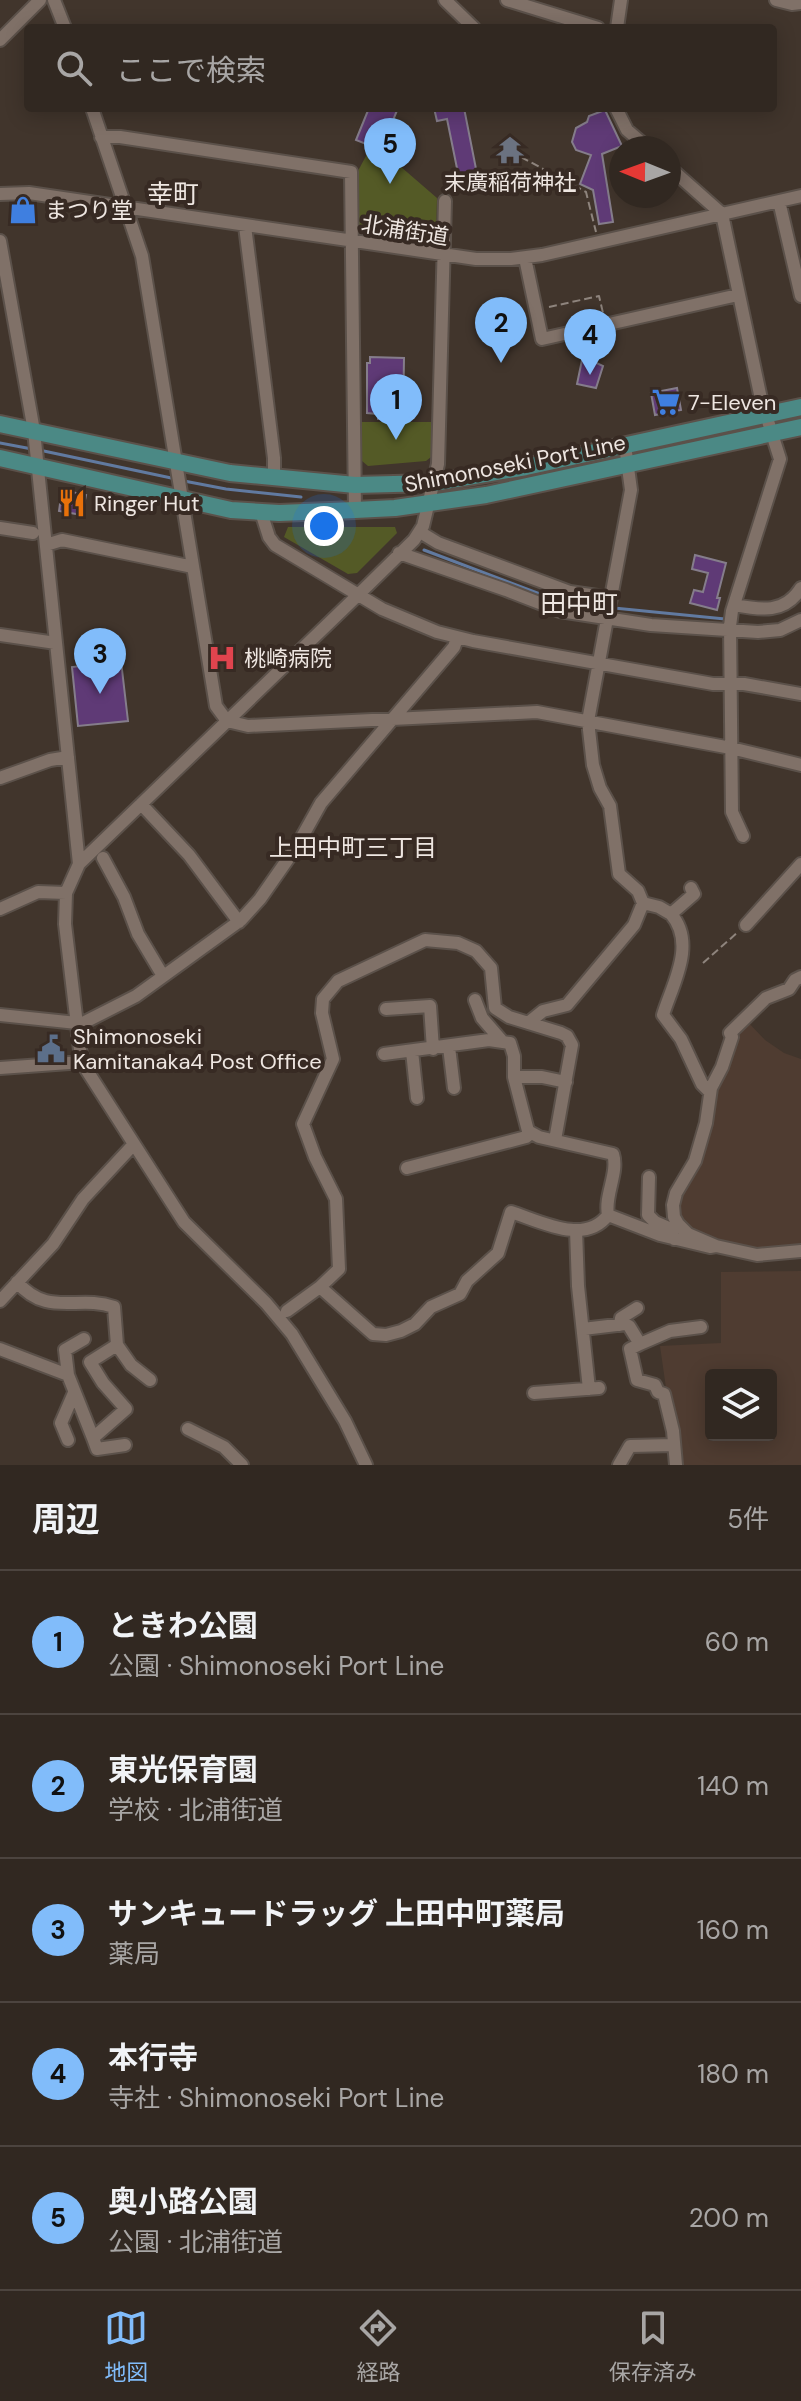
<!DOCTYPE html>
<html lang="ja">
<head>
<meta charset="utf-8">
<style>
  :root { --surface:#312821; --page:#39302a; --text:#f1f3f6; --muted:#a8a6a5; --line:#4c443f; --accent:#81bcfa }
  body { margin:0; font-family:"DM Sans","Noto Sans JP",sans-serif; background:var(--page); color:var(--text) }
  .controls { position:absolute; right:24px; bottom:24px; display:grid; overflow:hidden; border-radius:8px; box-shadow:0 4px 20px #0003 }
  .controls button { width:72px; height:72px; display:grid; place-items:center; padding:0; border:0; border-bottom:2px solid var(--line); background:var(--surface); color:var(--text); font:40px sans-serif }
  .compass { position:absolute; left:609px; top:136px; width:72px; height:72px; border-radius:50%; background:var(--surface); box-shadow:0 4px 20px #0003; rotate:271deg }
  .you { position:absolute; left:324px; top:526px; width:28px; height:28px; margin:-20px; border:6px solid #fff; border-radius:50%; background:#1a73e8; box-shadow:0 0 0 12px #1a73e833 }
  .badge { display:grid; place-items:center; width:52px; height:52px; border-radius:50%; background:var(--accent); color:#111; font-size:26px; font-weight:700 }
  .pin { position:absolute; translate:-50% -66px; filter:drop-shadow(0 2px 4px #0008) }
  .pin::after { content:''; position:absolute; top:42px; width:28px; height:24px; background:inherit; clip-path:polygon(0 0,100% 0,50% 100%) }
  .list { margin:0; padding:0; list-style:none }
  h2 { display:flex; justify-content:space-between; align-items:center; height:104px; margin:0; padding:0 32px; font-size:34px }
  h2 small { font-size:26px; font-weight:400; color:var(--muted) }
  .list li { display:grid; grid-template-columns:52px 1fr auto; gap:24px; align-items:center; box-sizing:border-box; height:144px; padding:0 32px; border-top:2px solid var(--line) }
  .list b { display:block; font-size:30px; white-space:nowrap }
  .list p { margin:0; font-size:26px; white-space:nowrap; color:var(--muted) }
  .list em { font-size:26px; font-style:normal; color:var(--muted) }
  .icon { flex:none; width:44px; height:44px; fill:none; stroke:currentColor; stroke-width:2; stroke-linecap:round; stroke-linejoin:round }
  .map { position:relative; flex:none; width:801px; height:1465px; overflow:hidden }
  .search { position:absolute; background:var(--surface); box-shadow:0 4px 20px #0003; left:24px; right:24px; top:24px; height:88px; display:flex; align-items:center; gap:20px; box-sizing:border-box; padding:0 28px; border-radius:8px; color:var(--muted); font-size:30px }
  .sheet { height:824px; background:var(--surface) }
  nav { display:flex; justify-content:space-around; align-items:center; box-sizing:border-box; height:112px; border-top:2px solid var(--line); background:var(--surface); font-size:22px; color:var(--muted) }
  nav a { display:grid; justify-items:center; gap:4px }
  nav .on { color:var(--accent) }
  .map>svg:first-child { display:block }
  .built { fill:#4f3c31; fill-rule:evenodd }
  .green { fill:#545a26 }
  .lines { fill:none; stroke-linecap:round; stroke-linejoin:round }
  .stream { stroke:#617aa0; stroke-width:3 }
  .building { fill:#5f3a76; stroke:#857d8b; stroke-width:2 }
  .minor-casing { stroke:#5b514a; stroke-width:16 }
  .major-casing { stroke:#5b514a; stroke-width:20 }
  .path { stroke:#8e847d; stroke-width:2; stroke-dasharray:8 4; stroke-linecap:butt }
  .minor { stroke:#807168; stroke-width:12 }
  .major { stroke:#4b8985; stroke-width:16 }
  .labels { text-anchor:middle; stroke-width:8; stroke-linejoin:round; paint-order:stroke }
  .poi-label { font-size:22px; fill:#eee6e1; stroke:#372a23; text-anchor:start }
  .street-label { font-size:22px; fill:#eee6e1; stroke:#372a23 }
  .neighbourhood-label { font-size:24px; fill:#eee6e1; stroke:#372a23 }
  .quarter-label { font-size:26px; fill:#eee6e1; stroke:#372a23 }
</style>
</head>
<body>
<div class="map">
<svg width="801" height="1465" viewBox="0 0 801 1465">
  <rect width="100%" height="100%" fill="#41352c"/>
  <!-- built -->
  <path class="built" d="M745 1019 765 1040 784 1053 801 1059V1246L757 1251 697 1235 678 1219 677 1199 730 1043Z
    M801 1271V1465H677L660 1346 721 1343V1272ZM711 1375H771V1435H711Z"/>
  <!-- green -->
  <path class="green" d="M367 154 393 160 437 198 436 238 432 240 363 229 359 226 358 171Z
    M362 422H431V457L426 461 368 466 362 461Z
    M288 527H395L397 533 357 573 348 574 284 537Z"/>
  <g class="lines">
    <!-- stream -->
    <path class="stream" d="M0 443 32 449
      M39 450 176 479
      M184 481 226 489 301 497
      M424 550 561 602 606 607
      M614 608 725 619"/>
  </g>
  <!-- building -->
  <path class="building" d="M369 108H398L381 150 356 140Z
    M434 108H464L479 184 461 188 447 119 437 121Z
    M605 110 622 146 602 154 613 222 599 224 593 190 580 184 591 155 576 150 572 142 576 128 587 122 589 116Z
    M370 357 404 358 403 419H378V414L367 413V363H370Z
    M588 359 603 366 596 388 577 384 582 360 588 362Z
    M677 388 681 410 655 415 651 393Z
    M62 490 86 495 82 515 59 511Z
    M695 555 726 563 717 598H720L717 610 690 603 694 590 703 592 708 573 692 569Z
    M121 661 128 721 78 726 72 667Z"/>
  <g class="lines">
    <defs>
      <path id="minor" d="M54 0 65 28
        M445 0 474 28
        M507 0 598 28
        M776 0 792 4 801 3
        M617 28 621 0
        M0 40 40 0
        M92 108 142 256 216 706 227 721 248 726 537 712 731 748 801 765
        M616 108 627 130 648 148
        M101 137H120L351 172 355 510
        M669 167 722 214 761 399 780 459 732 611 730 626 732 812 743 836
        M0 194 29 193 476 259H511L542 255 801 196
        M779 201 801 296
        M245 226 274 458V479
        M0 241 34 431 79 864
        M525 258 542 339 738 295
        M261 512 269 537 275 545 382 609 437 632 473 641 713 684H744L801 694
        M0 528 33 533
        M420 532 438 543 570 592 611 598
        M46 545 62 540 193 567
        M399 553 506 590 560 611 651 625 758 632 780 630 801 620
        M734 605C761 610 785 614 801 588
        M0 635 56 643
        M0 778 50 760 68 757
        M141 804 189 855 239 922
        M103 858 124 897 138 934 163 976
        M691 888 694 894 671 914C697 944 672 985 663 1015L681 1039 702 1084 710 1092
        M643 903 659 907 671 914
        M0 909 38 892 66 893
        M746 925 801 864
        M475 1000 482 1018 501 1040
        M386 1009 430 1006 433 1049
        M0 1015 77 1023
        M528 1023 543 1011 567 1005 634 925 643 903 638 891 619 874 610 806 600 788 593 765 588 721 631 490 625 445
        M77 1026 136 996 241 920 260 899 297 846 321 803 454 647 457 638
        M449 1047 454 1088
        M412 1051 417 1098
        M0 1068 83 1062
        M514 1077H542L566 1082
        M407 1168 526 1137 531 1133
        M649 1177 648 1215 655 1222 671 1229 674 1239
        M608 1215 660 1235 710 1247 716 1246 757 1255 801 1251
        M576 1230 578 1286 589 1389
        M716 1246 688 1234 678 1224 674 1217 673 1205 676 1193 695 1161 706 1123 711 1088 722 1067 732 1037 730 1033 766 998 789 989 795 980 801 977
        M17 1282C48 1318 78 1294 114 1307L117 1345 90 1362 103 1383 126 1409 93 1438 68 1375 65 1350 84 1339
        M320 1287 373 1334 386 1335 401 1331 415 1324 431 1307 460 1294 467 1281 498 1253 511 1212C540 1221 585 1246 608 1215 604 1195 619 1173 613 1154L539 1137 528 1131 514 1077V1056L510 1043 489 1040 384 1054
        M0 1301 53 1244 83 1199 134 1144
        M287 1311 320 1287 339 1269 336 1199 315 1157 303 1124 333 1059 322 1013 323 999 338 981 425 940 458 943 476 951 491 968 495 1008 509 1017 561 1033 567 1036 572 1045 555 1140
        M620 1325 621 1318 637 1308
        M583 1329 625 1324 629 1326 640 1344 670 1331 701 1327
        M640 1344 630 1349 637 1380 655 1385 658 1392 664 1394 673 1431 676 1465
        M117 1345 131 1365 150 1380
        M0 1349 68 1375
        M534 1393 599 1388
        M188 1429 224 1447 242 1465
        M93 1438 97 1449 125 1445
        M68 1440 61 1423 74 1393
        M366 1465 345 1421 292 1334 266 1303 184 1222 86 1069 80 1050 65 924 66 893 79 864 359 594 414 540 423 526 438 464 445 201
        M619 1465 630 1446 674 1445"/>
      <path id="major" d="M0 424 230 473 355 485 433 483 526 467 801 407
        M0 458 231 510 279 513 355 510 395 508 486 495 801 427"/>
    </defs>
    <!-- minor casing -->
    <use href="#minor" class="minor-casing"/>
    <!-- major casing -->
    <use href="#major" class="major-casing"/>
    <!-- path -->
    <path class="path" d="M521 157 586 192 596 232
      M549 307 599 296 603 313
      M703 963 738 932"/>
    <!-- minor -->
    <use href="#minor" class="minor"/>
    <!-- major -->
    <use href="#major" class="major"/>
  </g>
  <!-- icons -->
  <defs>
    <symbol id="temple-bare" viewBox="-9 -9 18 18"><path d="M0-6L5-2H3V0L6.5 2.5H4V6H1.5V3h-3V6H-4V2.5H-6.5L-3 0V-2H-5Z" fill="#6b7280" stroke="#372a23" stroke-width="2.5" paint-order="stroke"/></symbol>
    <symbol id="shop-bare" viewBox="-9 -9 18 18"><path d="M-5-2.5h2.3a2.7 3.5 0 0 1 5.4 0H5L5.5 6h-11ZM-1.5-2.5h3a1.5 2.3 0 0 0-3 0Z" fill="#3f7fe0" stroke="#372a23" stroke-width="2.5" paint-order="stroke"/></symbol>
    <symbol id="supermarket-bare" viewBox="-9 -9 18 18"><path d="M-6-5.5h2.5l.6 2H6L4.5 2H-2.5L-4.4-4H-6ZM-1.5 3.2a1.3 1.3 0 1 0 .1 0ZM3 3.2a1.3 1.3 0 1 0 .1 0Z" fill="#3f7fe0" stroke="#372a23" stroke-width="2.5" paint-order="stroke"/></symbol>
    <symbol id="restaurant-bare" viewBox="-9 -9 18 18"><path d="M-5-6h1v4h1v-4h1v4h1v-4h1v5L-1.5 .5V6h-2V.5L-5-1ZM5-6V6H3V1.5H1.5Q1.5-4 5-6Z" fill="#e8710a" stroke="#372a23" stroke-width="2.5" paint-order="stroke"/></symbol>
    <symbol id="hospital-bare" viewBox="-9 -9 18 18"><path d="M-5-5h3v3.5h4V-5h3V5h-3V1.5h-4V5h-3Z" fill="#e0444e" stroke="#372a23" stroke-width="2.5" paint-order="stroke"/></symbol>
    <symbol id="civic-bare" viewBox="-9 -9 18 18"><path d="M-.6-6.5H3V-4.5H.6V-3L4-1V1h2V6H-6V1h2V-1L-.6-3ZM-1.2 2.5V6h2.4V2.5Z" fill="#5c6f8a" stroke="#372a23" stroke-width="2.5" paint-order="stroke"/></symbol>
  </defs>
  <g fill-rule="evenodd">
    <use href="#temple-bare" x="490" y="130" width="40" height="40"/>
    <use href="#shop-bare" x="3" y="190" width="40" height="40"/>
    <use href="#supermarket-bare" x="646" y="382" width="40" height="40"/>
    <use href="#restaurant-bare" x="52" y="483" width="40" height="40"/>
    <use href="#hospital-bare" x="202" y="638" width="40" height="40"/>
    <use href="#civic-bare" x="31" y="1029" width="40" height="40"/>
  </g>
  <g class="labels">
    <!-- poi labels -->
    <g class="poi-label">
      <text x="510" y="190" text-anchor="middle">末廣稲荷神社</text>
      <text x="45" y="218">まつり堂</text>
      <text x="688" y="410">7-Eleven</text>
      <text x="94" y="511">Ringer Hut</text>
      <text x="244" y="666">桃崎病院</text>
      <text x="73" y="1044">Shimonoseki<tspan x="73" dy="25">Kamitanaka4 Post Office</tspan></text>
    </g>
    <!-- street labels -->
    <g class="street-label">
      <text transform="translate(405 230) rotate(9)" y="8">北浦街道</text>
      <text transform="translate(515 463) rotate(-11)" y="8">Shimonoseki Port Line</text>
    </g>
    <!-- neighbourhood labels -->
    <g class="neighbourhood-label">
      <text x="353" y="856">上田中町三丁目</text>
    </g>
    <!-- quarter labels -->
    <g class="quarter-label">
      <text x="173" y="203">幸町</text>
      <text x="579" y="613">田中町</text>
    </g>
  </g>
</svg>
<div class="controls">
<button><svg class="icon" aria-label="layers" viewBox="0 0 24 24"><path d="M12 4l9 5-9 5-9-5zM3 14l9 5 9-5"/></svg></button>
</div>
<svg class="compass" viewBox="-18 -18 36 36"><path d="M0-13l5 13h-10z" fill="#e53935"/><path d="M0 13l5-13h-10z" fill="#a8a6a5"/></svg>
<div class="you"></div>
<div class="pin badge" style="left:396px;top:440px">1</div>
<div class="pin badge" style="left:501px;top:363px">2</div>
<div class="pin badge" style="left:100px;top:694px">3</div>
<div class="pin badge" style="left:590px;top:375px">4</div>
<div class="pin badge" style="left:390px;top:184px">5</div>
<div class="search"><svg class="icon" aria-label="search" viewBox="0 0 24 24"><circle cx="10" cy="10" r="6"/><path d="M15 15l6 6"/></svg>ここで検索</div>
</div>
<section class="sheet">
<h2>周辺<small>5件</small></h2>
<ul class="list">
<li><span class="badge">1</span><div><b>ときわ公園</b><p>公園 · Shimonoseki Port Line</p></div><em>60 m</em></li>
<li><span class="badge">2</span><div><b>東光保育園</b><p>学校 · 北浦街道</p></div><em>140 m</em></li>
<li><span class="badge">3</span><div><b>サンキュードラッグ 上田中町薬局</b><p>薬局</p></div><em>160 m</em></li>
<li><span class="badge">4</span><div><b>本行寺</b><p>寺社 · Shimonoseki Port Line</p></div><em>180 m</em></li>
<li><span class="badge">5</span><div><b>奥小路公園</b><p>公園 · 北浦街道</p></div><em>200 m</em></li>
</ul>
</section>
<nav>
<a class="on"><svg class="icon" aria-label="map" viewBox="0 0 24 24"><path d="M3 6l6-2 6 2 6-2v14l-6 2-6-2-6 2zM9 4v14M15 6v14"/></svg>地図</a>
<a><svg class="icon" aria-label="directions" viewBox="0 0 24 24"><path d="M12 3l9 9-9 9-9-9zM9 14v-3h6M13 9l2 2-2 2"/></svg>経路</a>
<a><svg class="icon" aria-label="saved" viewBox="0 0 24 24"><path d="M7 4h10v16l-5-4-5 4z"/></svg>保存済み</a>
</nav>
</body>
</html>
